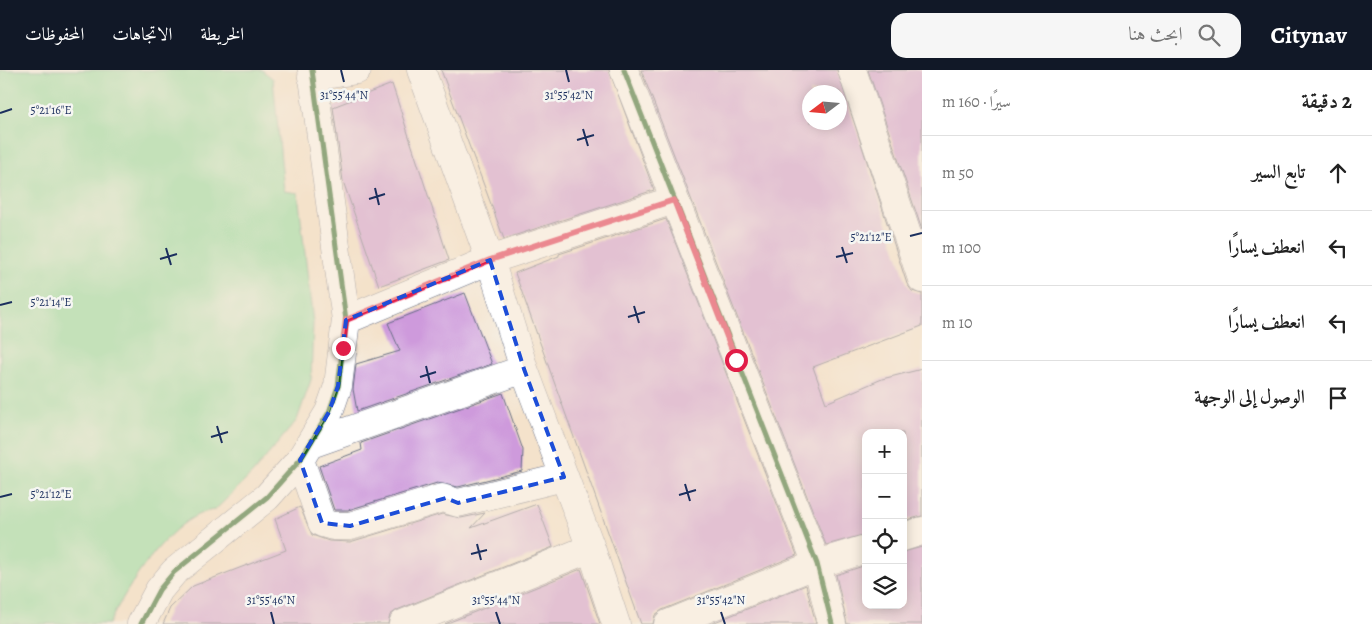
<!DOCTYPE html>
<html lang="ar">
<head>
<meta charset="utf-8">
<style>
  :root { --surface:#fff; --page:#f6f6f6; --text:#222; --muted:#767676; --line:#e0e0e0; --accent:#111827 }
  body { margin:0; font-family:Alegreya,Amiri,serif; background:var(--page); color:var(--text); direction:rtl }
  .controls { position:absolute; right:15px; bottom:15px; display:grid; overflow:hidden; border-radius:10px; box-shadow:0 2px 12px #0003 }
  .controls button { width:45px; height:45px; display:grid; place-items:center; padding:0; border:0; border-bottom:1px solid var(--line); background:var(--surface); color:var(--text); font:25px sans-serif }
  .compass { position:absolute; left:802px; top:15px; width:45px; height:45px; border-radius:50%; background:var(--surface); box-shadow:0 2px 12px #0003; rotate:254deg }
  .stop { position:absolute; width:15px; height:15px; margin:-11px; border:4px solid #e11d48; border-radius:50%; background:#fff }
  .stop.end { background:#e11d48; border-color:#fff; box-shadow:0 1px 5px #0008 }
  .list { margin:0; padding:0; list-style:none }
  h2 { display:flex; justify-content:space-between; align-items:center; height:65px; margin:0; padding:0 20px; font-size:21px }
  h2 small { font-size:16px; font-weight:400; color:var(--muted) }
  .list li { display:grid; grid-template-columns:32px 1fr auto; gap:15px; align-items:center; box-sizing:border-box; height:75px; padding:0 20px; border-top:1px solid var(--line) }
  .list b { display:block; font-size:19px; white-space:nowrap }
  .list em { font-size:16px; font-style:normal; color:var(--muted) }
  .icon { flex:none; width:28px; height:28px; fill:none; stroke:currentColor; stroke-width:2; stroke-linecap:round; stroke-linejoin:round }
  .map { position:relative; flex:none; width:922px; height:554px; overflow:hidden; direction:ltr }
  header { display:flex; align-items:center; gap:30px; box-sizing:border-box; height:70px; padding:0 25px; background:var(--accent); color:#fff }
  header strong { font-size:24px }
  nav { display:flex; gap:28px; margin-inline-start:auto; font-size:18px }
  .search { width:350px; height:45px; background:var(--page); display:flex; align-items:center; gap:12px; box-sizing:border-box; padding:0 18px; border-radius:15px; color:var(--muted); font-size:19px }
  main { display:flex }
  aside { flex:1; background:var(--surface) }
  .map>svg:first-child { display:block }
  .green { fill:#89e0a4; stroke:#528881 }
  .building { fill:#ce9adc; fill-rule:evenodd }
  .lines { fill:none; stroke-linecap:round; stroke-linejoin:round }
  .minor-casing { stroke:#676e84; stroke-width:29 }
  .minor { stroke:#fff; stroke-width:28 }
  .cycleway-casing { stroke:#f6f6f2; stroke-width:8 }
  .cycleway { stroke:#1b5e20; stroke-width:5 }
  .route { stroke:#e11d48; stroke-width:6 }
  .marked { fill:none; stroke:#1d4ed8; stroke-width:4; stroke-dasharray:10 6; stroke-linejoin:round }
  .ticks { fill:none; stroke:#1b2f5e; stroke-width:2 }
  .ticks-label { font-size:12px; text-anchor:middle; fill:#1b2f5e; stroke:#f6f6f2; stroke-width:5; stroke-linejoin:round; paint-order:stroke }
</style>
</head>
<body>
<header>
<strong>Citynav</strong>
<div class="search"><svg class="icon" aria-label="search" viewBox="0 0 24 24"><circle cx="10" cy="10" r="6"/><path d="M15 15l6 6"/></svg>ابحث هنا</div>
<nav><a>الخريطة</a><a>الاتجاهات</a><a>المحفوظات</a></nav>
</header>
<main>
<aside>
<h2>2 دقيقة<small>سيرًا · 160 m</small></h2>
<ul class="list">
<li><svg class="icon" aria-label="ahead" viewBox="0 0 24 24"><path d="M12 20V5M6 11l6-6 6 6"/></svg><div><b>تابع السير</b></div><em>50 m</em></li>
<li><svg class="icon" aria-label="left" viewBox="0 0 24 24"><path d="M17 20v-9H6M10 6l-5 5 5 5"/></svg><div><b>انعطف يسارًا</b></div><em>100 m</em></li>
<li><svg class="icon" aria-label="left" viewBox="0 0 24 24"><path d="M17 20v-9H6M10 6l-5 5 5 5"/></svg><div><b>انعطف يسارًا</b></div><em>10 m</em></li>
<li><svg class="icon" aria-label="arrive" viewBox="0 0 24 24"><path d="M6 21V4h12l-3 4 3 4H6"/></svg><div><b>الوصول إلى الوجهة</b></div></li>
</ul>
</aside>
<div class="map">
<svg width="922" height="554" viewBox="0 0 922 554">
  <rect width="100%" height="100%" fill="#f6f6f2"/>
  <filter id="ink" filterUnits="userSpaceOnUse"><feTurbulence type="fractalNoise" baseFrequency=".02" numOctaves="2"/><feDisplacementMap in="SourceGraphic" scale="10" xChannelSelector="R" yChannelSelector="G"/><feConvolveMatrix kernelMatrix="1 2 1 2 8 2 1 2 1" color-interpolation-filters="sRGB"/></filter>
  <filter id="wash" filterUnits="userSpaceOnUse"><feTurbulence type="fractalNoise" baseFrequency=".0096" numOctaves="4" result="noise"/><feDisplacementMap in="SourceGraphic" scale="20" xChannelSelector="R" yChannelSelector="G"/><feGaussianBlur stdDeviation="1.12" result="paint"/><feColorMatrix in="noise" values="0 0 0 0 0 0 0 0 0 0 0 0 0 0 0 0 0 1.4 0 .05"/><feComposite in="paint" operator="in"/></filter>
  <g filter="url(#wash)">
    <rect width="100%" height="100%" fill="#f4e2cb"/>
    <!-- green -->
    <path class="green" d="M0 0H262L273 9 284 121 298 123 313 253 311 310 297 350 252 404 215 440C173 443 126 518 109 554H0Z"/>
    <g id="blocks">
      <!-- building -->
      <path class="building" d="M441 0H609L654 120 504 169Z
        M641 0H837L907 214 912 221 922 224V256L813 297 826 333 882 309 922 299V446L903 451V363H866V464L826 475ZM810 22H840V52H810Z
        M868 0H922V160Z
        M392 14 449 190 379 216 343 111 333 37Z
        M666 149 797 485 662 540 655 545 653 554H641L515 203 559 186V184Z
        M465 223 492 294 357 341 353 319 356 294 400 281 388 253Z
        M503 323 523 380 522 401 458 417 437 413 348 440H334L319 396 362 380 361 373Z
        M537 434 553 477 397 540 390 545 388 554H163L170 538 193 516 286 480 275 449 300 437 312 465 329 471 350 472 442 444 461 448 485 443 471 458Z
        M922 477V554H847L836 505 866 495V535H903V482Z
        M581 499 600 554H445Z
        M806 515 816 554H710Z"/>
    </g>
  </g>
  <g filter="url(#ink)">
    <use href="#blocks" fill-opacity="0" stroke="#676e84" stroke-width="1"/>
    <g class="lines">
      <defs>
        <path id="minor" d="M421 0 490 190 524 299 591 478 616 554
          M624 0 817 494 832 554
          M852 0 922 209
          M312 7 357 0
          M346 250 490 190 674 130
          M311 374 524 299
          M300 390 322 453 333 456H350L442 428 458 433 564 407
          M903 467 922 461
          M141 554 159 520 174 502 267 427 300 390 329 342 338 316 346 250 312 0
          M403 554 591 478
          M668 554 817 494 866 479"/>
      </defs>
      <!-- minor casing -->
      <use href="#minor" class="minor-casing"/>
      <!-- minor -->
      <use href="#minor" class="minor"/>
      <defs>
        <path id="cycleway" d="M624 0 817 494 832 554
          M141 554 159 520 174 502 267 427 300 390 329 342 338 316 346 250 312 0"/>
      </defs>
      <!-- cycleway casing -->
      <use href="#cycleway" class="cycleway-casing"/>
      <!-- cycleway -->
      <use href="#cycleway" class="cycleway"/>
    </g>
  </g>
  <g class="lines" filter="url(#ink)">
    <!-- route -->
    <path class="route" d="M343 278 346 250 490 190 674 130 736 290"/>
  </g>
  <!-- marked area -->
  <path d="M0 0H922V554H0ZM490 190 524 299 564 407 458 433 446 428 350 456 322 453 300 390 329 342 338 316 346 250Z" fill="#f4e2cb" fill-opacity=".55" fill-rule="evenodd"/>
  <path class="marked" d="M490 190 524 299 564 407 458 433 446 428 350 456 322 453 300 390 329 342 338 316 346 250Z"/>
  <!-- ticks -->
  <path class="ticks" d="M341 0 344 12M566 0 569 12M0 43 12 39M583 59 588 76M577 70 594 65M375 118 379 135M369 129 385 124M910 166 922 163M842 177 847 193M166 178 171 195M836 187 853 183M160 189 177 184M0 235 12 232M634 236 639 253M628 247 645 242M426 296 430 313M420 307 436 302M217 356 222 373M211 367 228 362M685 414 690 431M679 425 696 420M0 427 12 424M477 474 481 490M471 484 487 480M271 542 274 554M496 542 500 554M721 542 725 554"/>
  <g class="ticks-label">
    <text x="344" y="29">31°55'44"N</text>
    <text x="569" y="29">31°55'42"N</text>
    <text x="51" y="44">5°21'16"E</text>
    <text x="871" y="171">5°21'12"E</text>
    <text x="51" y="236">5°21'14"E</text>
    <text x="51" y="428">5°21'12"E</text>
    <text x="271" y="534">31°55'46"N</text>
    <text x="496" y="534">31°55'44"N</text>
    <text x="721" y="534">31°55'42"N</text>
  </g>
</svg>
<div class="controls">
<button>+</button>
<button>−</button>
<button><svg class="icon" aria-label="locate" viewBox="0 0 24 24"><circle cx="12" cy="12" r="6"/><path d="M12 2v4M12 18v4M2 12h4M18 12h4"/></svg></button>
<button><svg class="icon" aria-label="layers" viewBox="0 0 24 24"><path d="M12 4l9 5-9 5-9-5zM3 14l9 5 9-5"/></svg></button>
</div>
<svg class="compass" viewBox="-18 -18 36 36"><path d="M0-13l5 13h-10z" fill="#e53935"/><path d="M0 13l5-13h-10z" fill="#767676"/></svg>
<div class="stop" style="left:736px;top:290px"></div>
<div class="stop end" style="left:343px;top:278px"></div>
</div>
</main>
</body>
</html>
